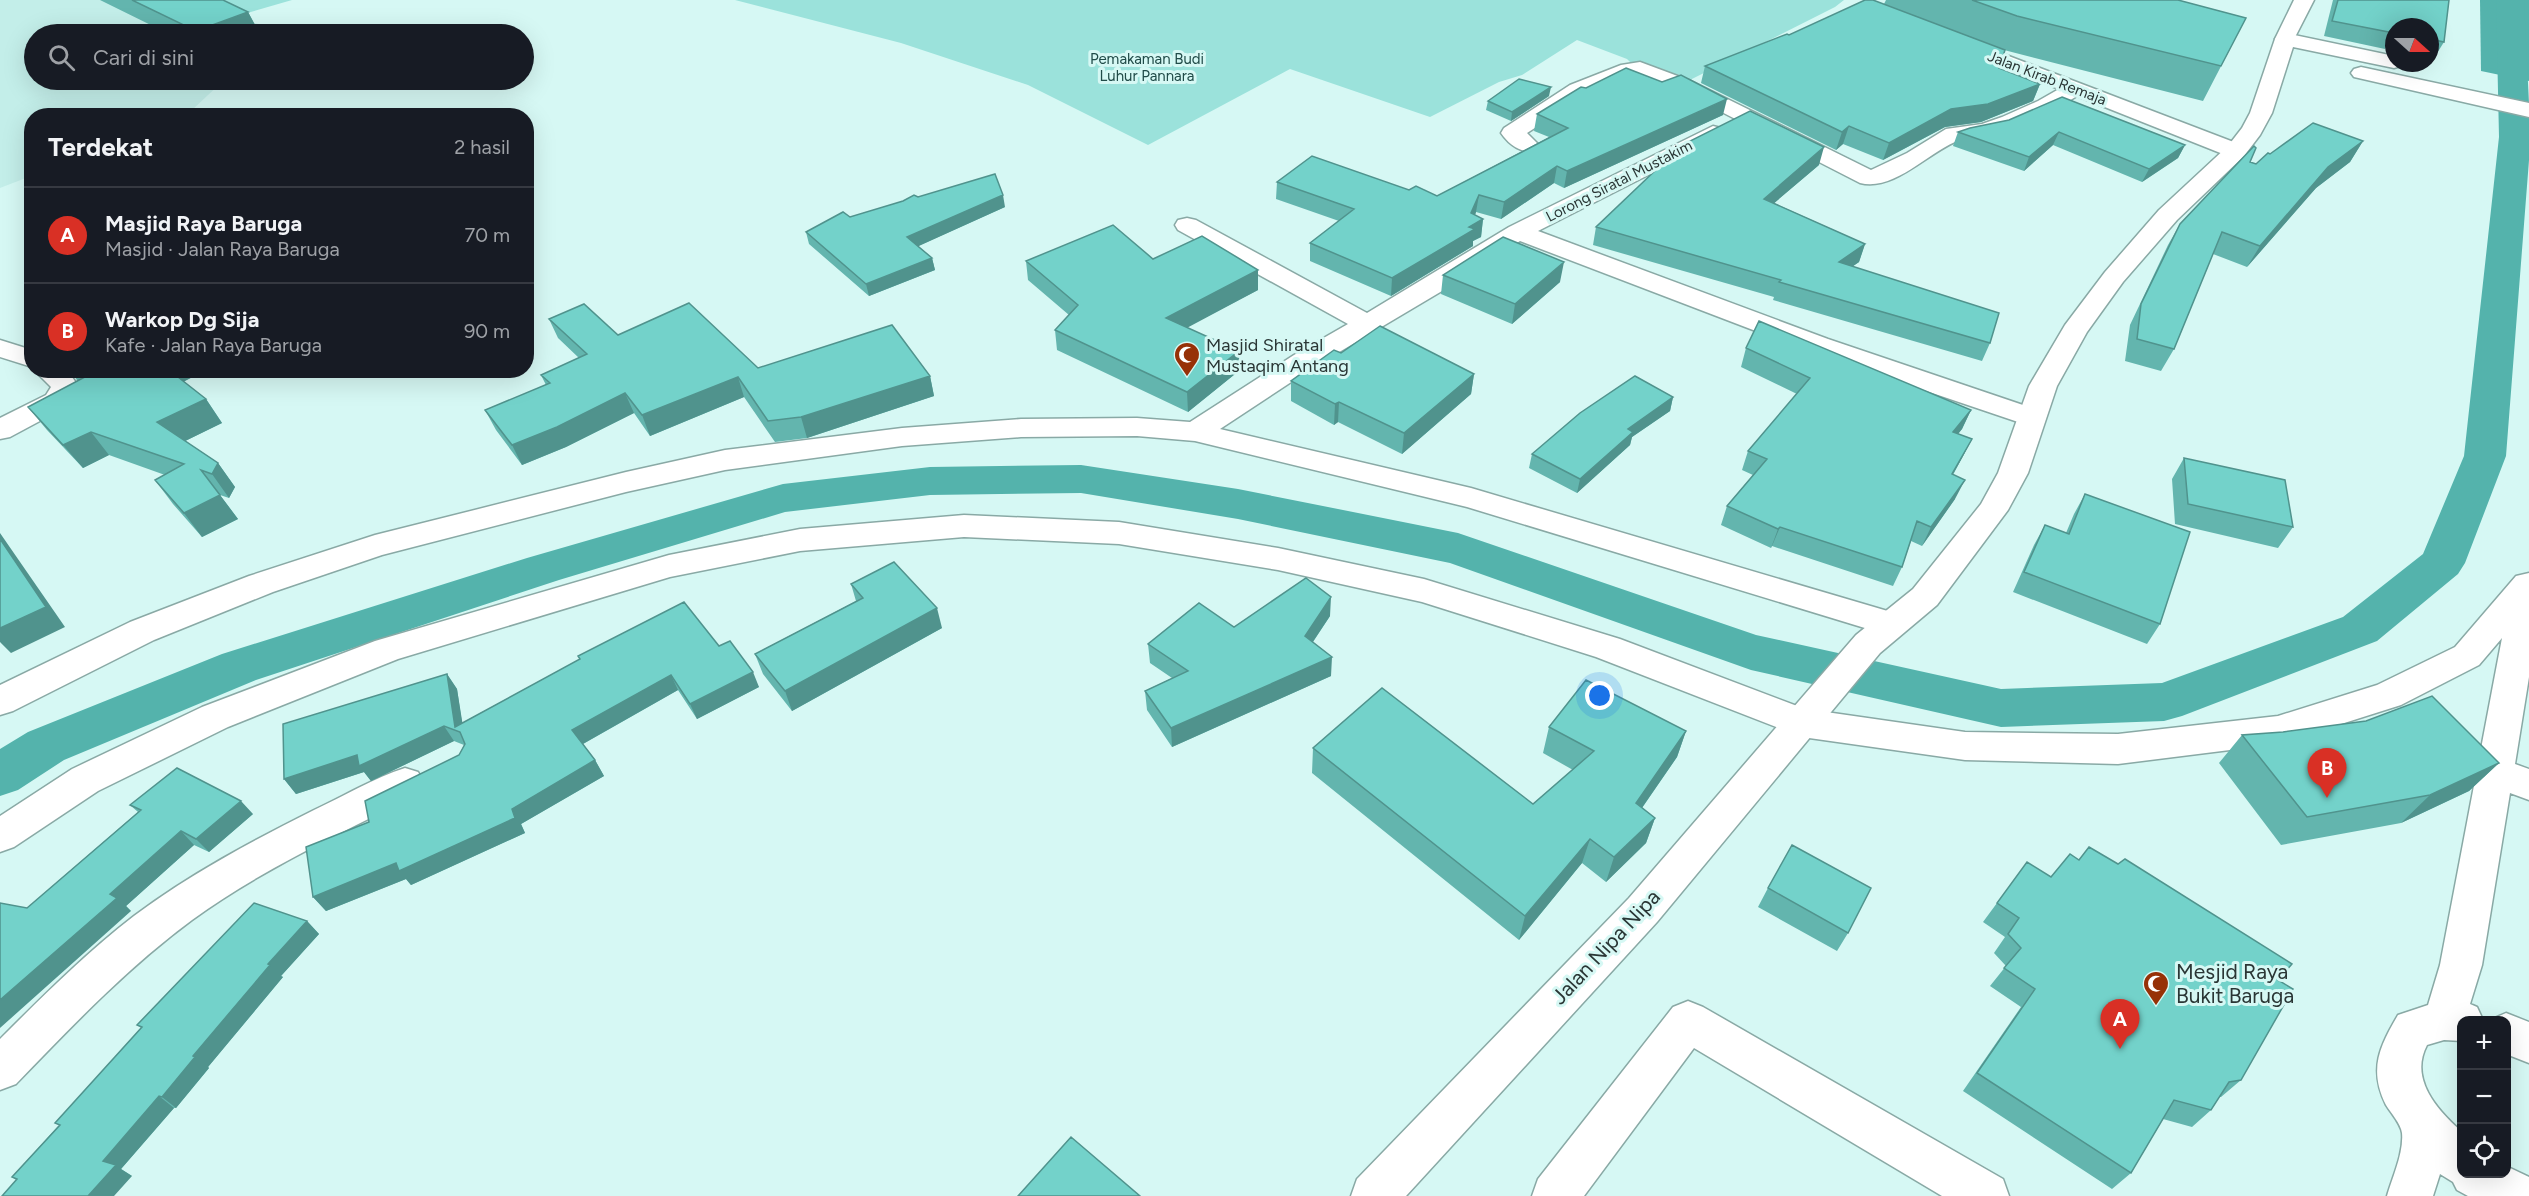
<!DOCTYPE html>
<html lang="id">
<head>
<meta charset="utf-8">
<style>
  :root { --surface:#171b24; --page:#242831; --text:#f1f3f6; --muted:#9ea1a6; --line:#363941; --accent:#d93025 }
  body { margin:0; font-family:Figtree,sans-serif; background:var(--page); color:var(--text) }
  .controls { position:absolute; right:18px; bottom:18px; display:grid; overflow:hidden; border-radius:12px; box-shadow:0 6px 24px #0002 }
  .controls button { width:54px; height:54px; display:grid; place-items:center; padding:0; border:0; border-bottom:2px solid var(--line); background:var(--surface); color:var(--text); font:30px sans-serif }
  .compass { position:absolute; left:2385px; top:18px; width:54px; height:54px; border-radius:50%; background:var(--surface); box-shadow:0 6px 24px #0002; rotate:111deg }
  .you { position:absolute; left:1600px; top:696px; width:21px; height:21px; margin:-15px; border:4px solid #fff; border-radius:50%; background:#1a73e8; box-shadow:0 0 0 9px #1a73e833 }
  .badge { display:grid; place-items:center; width:39px; height:39px; border-radius:50%; background:var(--accent); color:#fff; font-size:20px; font-weight:700 }
  .pin { position:absolute; translate:-50% -50px; filter:drop-shadow(0 2px 3px #0008) }
  .pin::after { content:''; position:absolute; top:32px; width:21px; height:18px; background:inherit; clip-path:polygon(0 0,100% 0,50% 100%) }
  .list { margin:0; padding:0; list-style:none }
  h2 { display:flex; justify-content:space-between; align-items:center; height:78px; margin:0; padding:0 24px; font-size:26px }
  h2 small { font-size:20px; font-weight:400; color:var(--muted) }
  .list li { display:grid; grid-template-columns:39px 1fr auto; gap:18px; align-items:center; box-sizing:border-box; height:96px; padding:0 24px; border-top:2px solid var(--line) }
  .list b { display:block; font-size:22px; white-space:nowrap }
  .list p { margin:0; font-size:20px; white-space:nowrap; color:var(--muted) }
  .list em { font-size:20px; font-style:normal; color:var(--muted) }
  .icon { flex:none; width:33px; height:33px; fill:none; stroke:currentColor; stroke-width:2; stroke-linecap:round; stroke-linejoin:round }
  .map { position:relative; flex:none; width:2529px; height:1196px; overflow:hidden }
  .search { position:absolute; background:var(--surface); box-shadow:0 6px 24px #0002; left:24px; top:24px; width:510px; height:66px; display:flex; align-items:center; gap:15px; box-sizing:border-box; padding:0 21px; border-radius:33px; color:var(--muted); font-size:22px }
  .panel { position:absolute; background:var(--surface); box-shadow:0 6px 24px #0002; left:24px; top:108px; width:510px; height:270px; border-radius:24px }
  .map>svg:first-child { display:block }
  .built { fill:#c3eee9 }
  .green { fill:#9be2db }
  .water { fill:#54b3ac }
  .lines { fill:none; stroke-linecap:round; stroke-linejoin:round }
  .canal { fill:#54b3ac; fill-rule:evenodd }
  .minor-casing { stroke:#89a9a5; stroke-width:3 }
  .tertiary-casing { stroke:#89a9a5; stroke-width:3 }
  .minor { fill:#fff; fill-rule:evenodd }
  .tertiary { fill:#fff; fill-rule:evenodd }
  .wall { fill:#63b5ae }
  .shaded-wall { fill:#50938d }
  .building { fill:#73d2ca; stroke:#50938d; stroke-width:1.5 }
  .labels { text-anchor:middle; stroke-width:6; stroke-linejoin:round; paint-order:stroke }
  .far-park-label { font-size:15px; fill:#204b48; stroke:#d6f8f4 }
  .far-street-label { font-size:15px; fill:#2a3635; stroke:#d6f8f4 }
  .poi-label { font-size:18px; fill:#2a3635; stroke:#d6f8f4; text-anchor:start }
  .near-street-label { font-size:21px; fill:#2a3635; stroke:#d6f8f4 }
  .near-poi-label { font-size:21px; fill:#2a3635; stroke:#d6f8f4; text-anchor:start }
</style>
</head>
<body>
<div class="map">
<svg width="2529" height="1196" viewBox="0 0 2529 1196">
  <rect width="100%" height="100%" fill="#d6f8f4"/>
  <!-- built -->
  <path class="built" d="M0 0H189L230 18 278 28 271 34H34V80H224L191 111 181 115 32 116 31 176 0 188Z"/>
  <!-- green -->
  <path class="green" d="M189 0H292L230 18Z
    M735 0H1844L1835 7 1674 88 1648 80 1627 59 1577 40 1522 75 1499 82 1430 117 1290 69 1148 145 1028 85 901 43Z"/>
  <!-- water -->
  <path class="water" d="M2480 0H2529V81L2481 71Z"/>
  <g class="lines">
    <!-- canal -->
    <path class="canal" d="M2496 0H2524L2529 104V160L2506 456 2465 563 2458 574 2377 641 2182 716 2164 721 2001 727 1751 670 1450 563 1238 519 1081 493 930 495 785 512 559 580 256 680 64 760 18 790 0 796V749L28 732 222 654 527 558 783 484 930 467 1081 465 1238 489 1458 533 1756 635 2001 689 2162 683 2343 617 2423 554 2464 456 2499 137Z"/>
    <defs>
      <path id="minor" d="M2294 0H2314L2292 43H2278L2275 39Z
        M1959 37 2244 146 2247 151 2244 156 2236 158 2228 156 2077 96C2050 113 2022 126 1992 135 1982 138 1970 136 1960 140 1930 150 1895 192 1860 183L1677 89 1638 74 1586 95 1527 133 1540 146 1537 151C1522 154 1509 145 1501 133L1504 128 1570 85 1621 65 1640 62 1691 81 1871 170 1907 153 1946 129 1982 124 2002 117 2038 101 2059 89 1952 47 1949 43 1952 39Z
        M1713 126 1721 128 1724 133 1721 138 1538 231 1828 339 2041 411 2045 417 2041 423 2031 426 2021 423 1808 351 1520 241 1442 291 1314 367 1220 429 1471 488 1891 612 1903 615 1908 624 1903 633 1891 636 1467 507 1195 441 1137 436 1021 437 902 446 725 470 626 492 382 555 273 592 154 640 13 711 0 715V685L130 622 249 576 375 535 626 472 725 450 902 428 1021 419 1137 418 1190 422 1294 355 1348 324 1178 230 1175 225 1178 220 1187 218 1196 220 1367 313 1509 227Z
        M0 340 32 350V367L0 357Z
        M34 370H67L79 387 66 407 10 437 0 439V418L46 395 51 387Z
        M964 515 1119 522 1278 548 1424 579 1620 639 1805 709 1965 732 2118 734 2278 716 2377 685 2455 647 2516 576 2529 573V677L2515 764 2529 769V800L2510 793 2482 965 2470 1004 2477 1007 2483 1020H2462V1041L2444 1040 2427 1045C2409 1079 2437 1110 2462 1132V1174H2506V1166L2529 1177V1196H2468L2457 1190 2453 1182 2440 1174 2433 1196H2387C2392 1178 2404 1153 2402 1133 2401 1124 2391 1113 2386 1105 2368 1069 2380 1046 2398 1015L2428 1005 2440 965 2502 638 2479 665 2401 705 2278 744 2118 764 1965 760 1802 737 1596 657 1422 602 1278 570 1119 544 964 537 800 551 670 577 398 659 228 727 98 791 14 847 0 852V816L72 769 202 707 375 641 669 555 800 529Z
        M405 768 418 772 424 783 418 794C342 833 262 869 192 920 127 968 72 1026 16 1084L0 1090V1039C43 996 86 953 134 916 190 874 252 841 314 810 344 796 374 778 405 768Z
        M1688 1001 1703 1007 2003 1179 2009 1196H1942L1694 1048 1584 1196H1532L1538 1179 1673 1007Z
        M2506 1013 2529 1022V1063L2506 1054V1020H2490Z"/>
      <path id="tertiary" d="M2285 33 2394 56V63H2404L2401 66 2394 68 2293 47 2272 113 2260 135 2244 156 2177 220 2123 282 2087 332 2057 386 2028 473 2008 510 1937 605 1880 653 1657 922 1406 1196H1351L1357 1179 1629 898 1856 635 1913 589 1981 504 1998 473 2029 386 2065 325 2105 272 2159 210 2228 146 2242 128 2250 113 2275 39 2278 35Z
        M2361 67 2529 103V117L2354 77 2351 73 2354 69Z"/>
    </defs>
    <!-- minor casing -->
    <use href="#minor" class="minor-casing"/>
    <!-- tertiary casing -->
    <use href="#tertiary" class="tertiary-casing"/>
    <!-- minor -->
    <use href="#minor" class="minor"/>
    <!-- tertiary -->
    <use href="#tertiary" class="tertiary"/>
  </g>
  <!-- wall -->
  <path class="wall" d="M100 0H223L248 12 260 34H169Z
    M1886 0H2178L2246 18 2203 101 2004 50 1999 68 2040 84 2033 101 1981 122 1945 127 1883 160 1843 144 1836 150 1701 83 1705 66 1789 35 1884 4Z
    M2333 0H2449L2444 42 2434 58 2430 57V27H2394V48L2387 46 2385 49 2324 36Z
    M1549 96 1511 121 1486 110 1488 101Z
    M1537 114 1723 115 1564 188 1554 183 1501 219 1476 212 1475 215 1483 219 1481 237 1473 241V246L1391 296 1310 261V243L1339 221 1276 199 1277 182 1409 190 1437 196 1549 137 1534 131Z
    M2009 120 2185 145 2178 158 2142 182 2053 145 2024 171 1953 146 1958 132Z
    M2363 141 2350 162 2316 188 2247 267 2213 254 2174 349 2161 371 2125 361 2130 325 2168 245 2180 224 2250 162 2256 164 2270 154Z
    M1819 165 1774 203 1865 244 1859 262 1853 266 1990 343 1982 361 1773 300 1774 297 1593 245 1596 227Z
    M918 197 1005 207 918 246 932 258 935 270 869 296 809 244 806 232Z
    M1153 259 1258 270V290L1187 327 1240 370 1188 412 1057 350 1055 330 1069 315 1028 280 1026 261Z
    M1443 275 1560 282 1512 324 1441 294Z
    M549 319 758 368 930 376 934 396 807 438 775 442 744 397 650 436 634 413 566 447 522 465 496 430 485 410 546 385 541 375 579 358 558 338Z
    M1746 348 1971 410 1962 429 1958 434 1972 439 1953 475 1955 499 1922 546 1911 541 1902 567 1893 586 1772 546 1771 548 1721 525 1727 506 1753 475 1742 470 1748 451 1797 394 1741 367Z
    M70 370H206L183 382 206 399 222 423 185 441 218 463 235 487 229 498 220 495 238 519 202 537 173 504 155 480 165 475 109 455 83 468 47 430 28 407 78 381 77 380Z
    M1474 374 1471 394 1402 454 1338 422 1334 425 1291 401V381Z
    M1673 397 1670 411 1632 437 1630 445 1577 493 1529 468 1532 454Z
    M2184 458 2293 527 2278 548 2175 524 2172 479Z
    M2085 494 2160 624 2147 644 2013 592 2034 545 2045 525 2066 533 2074 514Z
    M851 584 942 628 792 711 763 674 755 654 856 601Z
    M1330 616 1313 642 1331 676 1172 747 1147 710 1145 691 1172 678 1150 663 1148 644 1234 627Z
    M719 646 759 687 697 719 678 690 583 744 595 760 604 776 521 824 525 833 411 885 406 879 326 911 313 897 369 822 459 755 464 745 454 741 371 781 364 772 296 794 284 779 447 674 457 689 462 723 580 659 578 656Z
    M1549 727 1686 731 1677 757 1642 808 1655 818 1646 843 1606 882 1582 863 1519 940 1312 773 1313 748 1533 804 1573 770 1543 753Z
    M2242 735 2499 763 2469 791 2401 823 2281 845 2219 763Z
    M130 805 253 814 209 852 194 845 126 906 131 911 27 908 138 812Z
    M2051 877 2278 980 2241 1080 2221 1097H2219L2211 1110 2192 1127 2163 1119 2131 1173 2112 1189 1963 1091 2021 1007 1990 986 2006 966 1994 953 2005 937 1983 922 1997 903Z
    M1768 888 1848 933 1837 951 1758 907Z
    M307 921 319 934 281 976 283 977 208 1067 209 1068 176 1108H174L121 1169 132 1176 16 1180 12 1177 59 1125 55 1123 141 1028 137 1025Z"/>
  <!-- shaded-wall -->
  <path class="shaded-wall" d="M248 12 260 34H198L196 31Z
    M2040 84 2033 101 1981 122 1945 127 1883 160 1889 143 1951 109Z
    M1551 87 1549 96 1511 121 1512 112Z
    M1727 99 1723 115 1564 188 1567 171Z
    M1849 126 1843 144 1836 150 1842 132Z
    M2059 132 2053 145 2024 171 2029 157Z
    M2363 141 2350 162 2316 188 2247 267 2260 246 2328 167Z
    M2185 145 2178 158 2142 182 2149 169Z
    M1824 147 1819 165 1759 216 1764 199Z
    M1557 166 1554 183 1501 219 1504 202Z
    M1003 195 1005 207 910 250 907 237Z
    M1479 195 1476 212 1471 226 1483 219 1481 237 1473 241V246L1391 296 1392 278 1471 213Z
    M1865 244 1859 262 1833 280 1839 262Z
    M932 258 935 270 869 296 866 284Z
    M1564 262 1560 282 1512 324 1515 304Z
    M1258 270V290L1168 338 1166 318Z
    M1239 351 1240 370 1188 412 1187 392Z
    M164 370H206L175 386Z
    M1474 374 1471 394 1402 454 1404 433Z
    M930 376 934 396 807 438 801 417Z
    M738 377 744 397 650 436 642 415Z
    M625 393 634 413 566 447 522 465 512 445Z
    M1673 397 1670 411 1632 437 1630 445 1577 493 1580 479 1628 429Z
    M206 399 222 423 175 446 157 422Z
    M1339 402 1338 422 1334 425 1335 404Z
    M1971 410 1962 429 1944 451 1953 432Z
    M91 432 109 455 83 468 63 445Z
    M1972 439 1962 458 1942 493 1952 474Z
    M218 463 235 487 229 498 212 474Z
    M1965 480 1955 499 1922 546 1931 527Z
    M220 495 238 519 202 537 184 513Z
    M1780 527 1772 546 1771 548 1778 529Z
    M0 533 65 627 11 653 0 642Z
    M1331 597 1330 616 1304 655 1305 636Z
    M937 608 942 628 792 711 785 691Z
    M1332 657 1331 676 1172 747 1171 728Z
    M753 672 759 687 697 719 690 704Z
    M447 674 457 689 465 739 455 727Z
    M671 675 678 690 581 745 572 730Z
    M444 726 454 741 371 781 364 772 296 794 284 779Z
    M1686 731 1677 757 1628 828 1636 803Z
    M595 760 604 776 521 824 525 833 411 885 406 879 326 911 313 897 512 809Z
    M2499 763 2469 791 2401 823 2430 795Z
    M241 801 253 814 209 852 196 839Z
    M1655 818 1646 843 1606 882 1614 857Z
    M181 831 194 845 126 906 131 911 0 1028V1000L110 894Z
    M1590 839 1582 863 1519 940 1525 916Z
    M307 921 319 934 281 976 283 977 208 1067 209 1068 176 1108 162 1097 193 1056 268 964Z
    M159 1096 174 1108 121 1169 132 1176 114 1196H88L103 1161Z"/>
  <!-- building -->
  <path class="building" d="M132 0H223L248 12 196 31Z
    M1865 0H1873L2005 50 1999 68 2040 84 1988 104 1951 109 1889 143 1849 126 1842 132 1705 66 1787 34 1789 35Z
    M1972 0H2178L2246 18 2221 66 2017 16Z
    M2338 0H2449L2444 42 2430 39V27H2394V33L2332 21Z
    M1626 68 1662 82 1681 75 1727 99 1567 171 1557 166 1504 202 1479 195 1471 213 1483 219 1469 227 1475 229 1392 278 1310 243 1354 209 1277 182 1312 156 1409 190 1416 186 1437 196 1568 128 1537 114 1581 87 1586 88Z
    M1519 79 1551 87 1512 112 1488 101Z
    M2062 97 2185 145 2149 169 2059 132 2029 157 1958 132 1970 128 2009 120Z
    M1750 111 1824 147 1764 199 1865 244 1839 262 1999 313 1990 343 1779 282 1781 280 1596 227 1682 145Z
    M2313 123 2363 141 2328 167 2260 246 2222 232 2174 349 2137 339 2141 304 2180 224 2254 146 2256 148 2250 162 2256 164 2268 153 2270 154Z
    M995 174 1003 195 907 237 932 258 866 284 806 232 843 212 850 217 903 201 914 195 918 197Z
    M1113 225 1153 259 1202 236 1258 270 1166 318 1239 351 1187 392 1055 330 1078 305 1026 261Z
    M1503 237 1564 262 1515 304 1443 275Z
    M689 303 758 368 892 325 930 376 801 417 768 421 738 377 642 415 625 393 557 427 512 445 485 410 550 383 541 375 587 354 549 319 584 304 618 335Z
    M1759 321 1971 410 1953 432 1972 439 1952 474 1965 480 1931 527 1917 521 1902 567 1780 527 1778 529 1727 506 1767 459 1748 451 1810 378 1746 348Z
    M1380 326 1474 374 1404 433 1339 402 1335 404 1291 381 1334 350 1341 353Z
    M98 370H169L206 399 157 422 218 463 212 474 201 470 220 495 184 513 155 480 184 464 91 432 63 445 28 407Z
    M1635 376 1673 397 1628 429 1633 432 1580 479 1532 454 1580 413Z
    M2184 458 2285 480 2293 527 2188 504Z
    M2085 494 2190 532 2160 624 2024 572 2045 525 2069 534Z
    M0 539 46 607 0 628Z
    M894 562 937 608 785 691 755 654 863 598 851 584Z
    M1306 578 1331 597 1305 636 1332 657 1171 728 1145 691 1188 671 1148 644 1199 603 1234 627Z
    M684 602 719 646 730 641 753 672 690 704 671 675 572 730 595 760 512 809 515 818 399 871 396 863 313 897 306 847 369 822 365 801 459 755 465 744 460 732 444 726 359 766 357 755 284 779 283 724 447 674 455 727 580 659 578 656Z
    M1586 680 1686 731 1636 803 1655 818 1614 857 1590 839 1525 916 1313 748 1382 688 1533 804 1594 751 1549 727Z
    M2432 696 2499 763 2430 795 2307 817 2242 735 2283 732 2366 721Z
    M177 768 241 801 196 839 181 831 110 894 117 898 0 1000V903L27 908 141 810 130 805Z
    M1792 845 1871 888 1848 933 1768 888Z
    M2089 847 2118 864 2125 859 2292 964 2278 980 2293 989 2241 1080 2229 1082 2211 1110 2174 1100 2131 1173 1977 1073 2035 989 2004 968 2021 948 2008 934 2019 918 1997 903 2027 862 2051 877 2070 854 2079 860Z
    M254 903 307 921 268 964 270 965 193 1056 195 1057 162 1097 159 1096 103 1161 116 1165 88 1196H2L17 1179 12 1177 60 1125 55 1123 142 1027 137 1025Z
    M1071 1137 1140 1196H1018Z"/>
  <!-- icons -->
  <defs>
    <symbol id="mosque-pin" viewBox="-11 -11 22 30"><path d="M0 17L-7.5 6A9.5 9.5 0 1 1 7.5 6Z" fill="#973107" stroke="#d6f8f4"/><path d="M3.5-4.9A6 6 0 1 0 3.5 4.9A5 5 0 1 1 3.5-4.9Z" fill="#fff"/></symbol>
  </defs>
  <g fill-rule="evenodd">
    <use href="#mosque-pin" x="1172" y="340" width="30" height="40"/>
    <use href="#mosque-pin" x="2141" y="969" width="30" height="40"/>
  </g>
  <g class="labels">
    <!-- far-park labels -->
    <g class="far-park-label">
      <text x="1147" y="64">Pemakaman Budi<tspan x="1147" dy="17">Luhur Pannara</tspan></text>
    </g>
    <!-- far-street labels -->
    <g class="far-street-label">
      <text transform="translate(2047 78) rotate(21)" y="5">Jalan Kirab Remaja</text>
      <text transform="translate(1619 181) rotate(-27)" y="5">Lorong Siratal Mustakim</text>
    </g>
    <!-- poi labels -->
    <g class="poi-label">
      <text x="1206" y="351">Masjid Shiratal<tspan x="1206" dy="21">Mustaqim Antang</tspan></text>
    </g>
    <!-- near-street labels -->
    <g class="near-street-label">
      <text transform="translate(1606 947) rotate(-47)" y="7">Jalan Nipa Nipa</text>
    </g>
    <!-- near-poi labels -->
    <g class="near-poi-label">
      <text x="2176" y="979">Mesjid Raya<tspan x="2176" dy="24">Bukit Baruga</tspan></text>
    </g>
  </g>
</svg>
<div class="controls">
<button>+</button>
<button>−</button>
<button><svg class="icon" aria-label="locate" viewBox="0 0 24 24"><circle cx="12" cy="12" r="6"/><path d="M12 2v4M12 18v4M2 12h4M18 12h4"/></svg></button>
</div>
<svg class="compass" viewBox="-18 -18 36 36"><path d="M0-13l5 13h-10z" fill="#e53935"/><path d="M0 13l5-13h-10z" fill="#9ea1a6"/></svg>
<div class="you"></div>
<div class="pin badge" style="left:2120px;top:1049px">A</div>
<div class="pin badge" style="left:2327px;top:798px">B</div>
<div class="search"><svg class="icon" aria-label="search" viewBox="0 0 24 24"><circle cx="10" cy="10" r="6"/><path d="M15 15l6 6"/></svg>Cari di sini</div>
<section class="panel">
<h2>Terdekat<small>2 hasil</small></h2>
<ul class="list">
<li><span class="badge">A</span><div><b>Masjid Raya Baruga</b><p>Masjid · Jalan Raya Baruga</p></div><em>70 m</em></li>
<li><span class="badge">B</span><div><b>Warkop Dg Sija</b><p>Kafe · Jalan Raya Baruga</p></div><em>90 m</em></li>
</ul>
</section>
</div>
</body>
</html>
